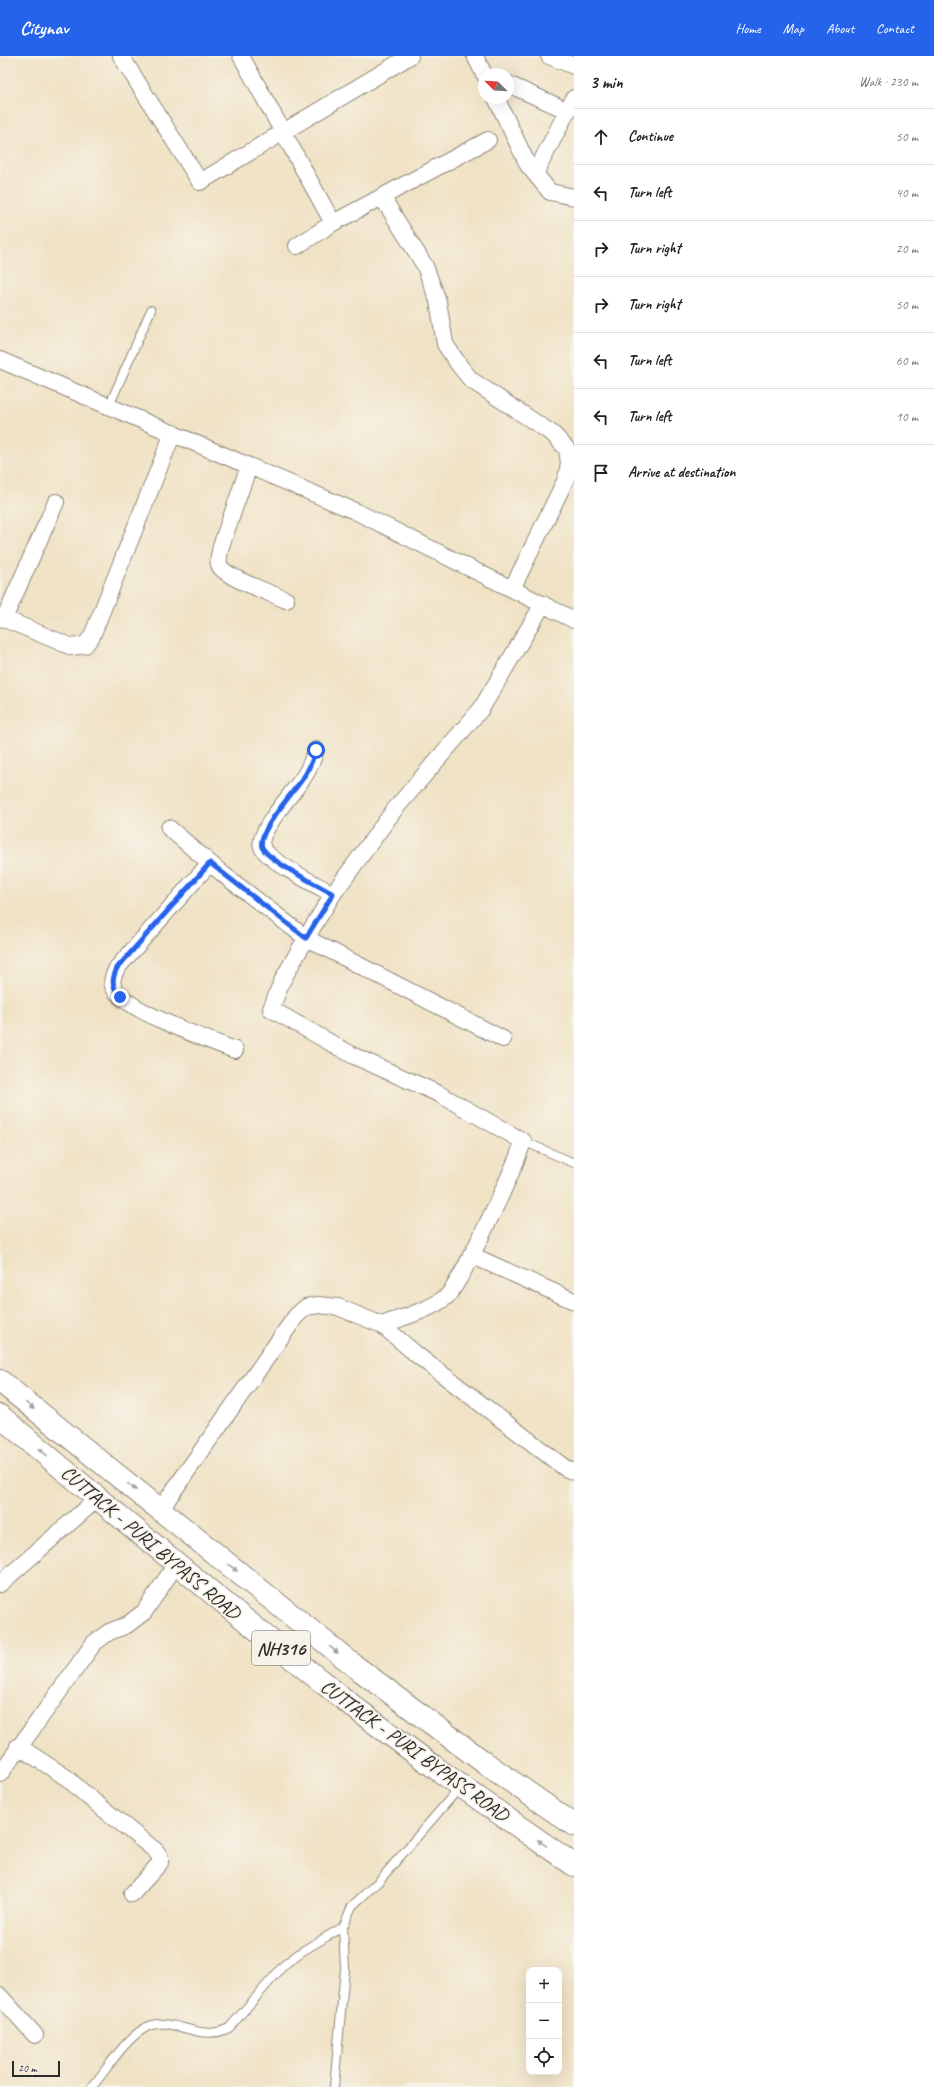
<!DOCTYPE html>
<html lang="en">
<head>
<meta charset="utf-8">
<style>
  :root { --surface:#fff; --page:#f6f6f6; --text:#202124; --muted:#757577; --line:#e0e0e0; --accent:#2563eb }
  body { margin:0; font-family:Caveat,sans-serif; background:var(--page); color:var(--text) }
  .controls { position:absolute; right:12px; bottom:12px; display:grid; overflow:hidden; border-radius:8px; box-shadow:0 4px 16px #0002 }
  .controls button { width:36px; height:36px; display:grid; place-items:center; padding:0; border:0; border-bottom:1px solid var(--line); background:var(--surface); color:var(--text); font:20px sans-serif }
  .compass { position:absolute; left:478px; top:12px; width:36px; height:36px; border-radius:50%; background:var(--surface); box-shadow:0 4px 16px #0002; rotate:294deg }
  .scale { position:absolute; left:12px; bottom:10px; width:48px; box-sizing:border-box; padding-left:4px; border:2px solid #2b2b2b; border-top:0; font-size:11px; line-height:14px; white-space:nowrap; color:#2b2b2b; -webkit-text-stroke:3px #f7f3e8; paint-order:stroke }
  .stop { position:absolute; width:12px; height:12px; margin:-9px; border:3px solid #2563eb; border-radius:50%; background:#fff }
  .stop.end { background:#2563eb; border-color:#fff; box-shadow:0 1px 4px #0008 }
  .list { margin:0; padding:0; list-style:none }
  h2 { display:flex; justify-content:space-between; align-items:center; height:52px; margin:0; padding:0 16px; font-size:17px }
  h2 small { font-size:13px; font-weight:400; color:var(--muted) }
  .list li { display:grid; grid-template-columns:26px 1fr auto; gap:12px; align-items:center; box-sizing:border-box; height:56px; padding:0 16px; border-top:1px solid var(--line) }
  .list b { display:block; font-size:15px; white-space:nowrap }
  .list em { font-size:13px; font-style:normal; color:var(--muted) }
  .icon { flex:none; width:22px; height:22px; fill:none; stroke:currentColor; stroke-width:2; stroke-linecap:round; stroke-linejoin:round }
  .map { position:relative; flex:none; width:574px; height:2031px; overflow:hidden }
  header { display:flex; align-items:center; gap:24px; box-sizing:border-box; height:56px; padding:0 20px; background:var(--accent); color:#fff }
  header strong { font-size:19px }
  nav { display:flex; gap:22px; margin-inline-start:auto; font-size:14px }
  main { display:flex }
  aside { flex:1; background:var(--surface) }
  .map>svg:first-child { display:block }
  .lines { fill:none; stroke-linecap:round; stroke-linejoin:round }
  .lane-casing { stroke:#8e8678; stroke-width:10 }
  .street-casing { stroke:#8e8678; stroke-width:18 }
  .highway-casing { stroke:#8e8678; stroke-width:24 }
  .lane { stroke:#fff; stroke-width:8 }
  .street { stroke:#fff; stroke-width:16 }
  .highway { stroke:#fff; stroke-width:22 }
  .oneway { fill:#a0a0a0 }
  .route { stroke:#2563eb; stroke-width:5 }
  .labels { text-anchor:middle; stroke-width:3.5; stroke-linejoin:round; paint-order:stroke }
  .shield { fill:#f7f3e8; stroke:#686764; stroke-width:1 }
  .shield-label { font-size:19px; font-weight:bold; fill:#2b2b2b }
  .street-label { font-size:20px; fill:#2b2b2b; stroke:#f7f3e8 }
</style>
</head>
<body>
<header>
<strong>Citynav</strong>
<nav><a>Home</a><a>Map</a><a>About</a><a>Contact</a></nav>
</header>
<main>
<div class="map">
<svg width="574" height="2031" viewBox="0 0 574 2031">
  <rect width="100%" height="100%" fill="#f7f3e8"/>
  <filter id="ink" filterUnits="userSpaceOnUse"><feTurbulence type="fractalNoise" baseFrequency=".025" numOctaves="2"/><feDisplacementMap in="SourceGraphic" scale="8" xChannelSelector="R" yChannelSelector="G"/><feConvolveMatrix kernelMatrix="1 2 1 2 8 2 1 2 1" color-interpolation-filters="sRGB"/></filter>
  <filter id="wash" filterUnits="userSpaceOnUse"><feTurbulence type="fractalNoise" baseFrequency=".012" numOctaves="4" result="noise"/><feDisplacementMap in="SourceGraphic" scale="16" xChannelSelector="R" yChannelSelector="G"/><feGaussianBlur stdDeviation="0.9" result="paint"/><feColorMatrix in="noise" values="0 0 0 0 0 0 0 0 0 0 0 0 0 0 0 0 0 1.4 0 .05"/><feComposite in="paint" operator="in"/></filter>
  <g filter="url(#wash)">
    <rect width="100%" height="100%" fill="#f0e2c5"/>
  </g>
  <g filter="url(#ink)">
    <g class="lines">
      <defs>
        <path id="lane" d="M109 350 151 254
          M523 1085 574 1107
          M92 2031C107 2013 125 1983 145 1972 171 1957 198 1988 229 1972L284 1909 301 1896 343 1871
          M334 2031 345 1913 343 1871 352 1850 379 1825 461 1730"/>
        <path id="street" d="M121 0 200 126 410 0
          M241 0 333 167
          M475 0 484 18
          M549 0 574 10
          M508 28 568 55
          M496 42 528 109 550 136 574 141
          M535 118 574 42
          M382 141 425 210 438 245 445 288 459 309 471 324 553 378 567 393 569 407 566 423 512 533
          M297 190 333 167 488 84
          M0 304 357 456 574 564
          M249 410 221 490C220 497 216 506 221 512 230 523 271 537 286 544
          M0 561 72 591 85 589 92 580 173 377
          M4 563 56 446
          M316 694C313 702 310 711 305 719 297 733 256 776 262 791 268 805 318 830 333 838
          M169 772 224 819 306 882 503 983
          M210 807 117 912C114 919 110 925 114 932 124 954 211 985 235 994
          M471 1199 574 1245
          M382 1269C403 1261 428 1255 446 1241 460 1230 518 1105 523 1085L439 1038 354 1000 271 953 282 925 306 882 333 838 395 753 481 653 543 548
          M160 1454 296 1260 306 1251 319 1249 338 1251 382 1269 417 1299 565 1412 574 1416
          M0 1528 98 1442
          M18 1690 67 1722 86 1739 156 1795 160 1801V1807L132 1838
          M0 1718 94 1587 109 1576 127 1569 144 1556 177 1507
          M0 1940 35 1979"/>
        <path id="highway" d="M0 1325 356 1611 485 1707 574 1769
          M0 1360C109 1452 219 1544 331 1633 409 1695 492 1752 574 1809"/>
      </defs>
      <!-- lane casing -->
      <use href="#lane" class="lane-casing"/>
      <!-- street casing -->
      <use href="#street" class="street-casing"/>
      <!-- highway casing -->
      <use href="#highway" class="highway-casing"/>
      <!-- lane -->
      <use href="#lane" class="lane"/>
      <!-- street -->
      <use href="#street" class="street"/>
      <!-- highway -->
      <use href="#highway" class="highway"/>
    </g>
    <!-- one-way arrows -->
    <defs><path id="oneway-solid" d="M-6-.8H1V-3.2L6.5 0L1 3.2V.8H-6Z"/></defs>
    <g class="oneway">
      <use href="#oneway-solid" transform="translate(30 1350) rotate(39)"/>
      <use href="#oneway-solid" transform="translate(43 1396) rotate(-140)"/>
      <use href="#oneway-solid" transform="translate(132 1431) rotate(39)"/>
      <use href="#oneway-solid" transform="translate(233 1512) rotate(39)"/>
      <use href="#oneway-solid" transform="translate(334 1594) rotate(39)"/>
      <use href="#oneway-solid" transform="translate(542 1787) rotate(-145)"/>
    </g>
  </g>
  <g class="lines" filter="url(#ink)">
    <!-- route -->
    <path class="route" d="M120 941C112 930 111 925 117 912L210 807 306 882 333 838C318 829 268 805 262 791 256 776 297 733 305 719 310 711 313 702 316 694"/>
  </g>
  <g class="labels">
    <!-- shield labels -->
    <rect class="shield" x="252" y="1575" width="58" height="34" rx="3"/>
    <g class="shield-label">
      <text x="281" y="1599">NH316</text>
    </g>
    <!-- street labels -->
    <g class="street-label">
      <text transform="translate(151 1486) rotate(40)" y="7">CUTTACK - PURI BYPASS ROAD</text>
      <text transform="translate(415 1694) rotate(36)" y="7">CUTTACK - PURI BYPASS ROAD</text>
    </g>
  </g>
</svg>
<div class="controls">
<button>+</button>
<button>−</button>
<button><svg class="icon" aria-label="locate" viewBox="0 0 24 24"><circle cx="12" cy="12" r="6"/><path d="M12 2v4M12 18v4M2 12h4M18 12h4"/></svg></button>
</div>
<svg class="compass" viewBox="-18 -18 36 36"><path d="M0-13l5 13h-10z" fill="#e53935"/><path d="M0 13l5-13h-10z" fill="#757577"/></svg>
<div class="scale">20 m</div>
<div class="stop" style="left:316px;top:694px"></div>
<div class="stop end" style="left:120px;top:941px"></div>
</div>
<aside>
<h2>3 min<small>Walk · 230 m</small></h2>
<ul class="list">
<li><svg class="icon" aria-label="ahead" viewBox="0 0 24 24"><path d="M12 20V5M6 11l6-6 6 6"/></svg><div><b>Continue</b></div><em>50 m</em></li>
<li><svg class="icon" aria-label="left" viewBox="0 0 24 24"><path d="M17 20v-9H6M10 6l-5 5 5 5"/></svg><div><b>Turn left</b></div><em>40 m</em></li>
<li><svg class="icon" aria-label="right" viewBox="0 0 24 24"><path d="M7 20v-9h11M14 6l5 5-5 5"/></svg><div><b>Turn right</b></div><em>20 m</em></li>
<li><svg class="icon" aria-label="right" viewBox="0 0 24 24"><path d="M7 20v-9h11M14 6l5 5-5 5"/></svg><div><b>Turn right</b></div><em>50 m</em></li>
<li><svg class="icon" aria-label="left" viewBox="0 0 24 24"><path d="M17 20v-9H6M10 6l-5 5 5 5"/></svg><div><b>Turn left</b></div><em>60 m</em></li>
<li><svg class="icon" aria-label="left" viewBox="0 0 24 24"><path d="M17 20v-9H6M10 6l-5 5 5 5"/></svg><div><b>Turn left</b></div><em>10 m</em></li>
<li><svg class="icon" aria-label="arrive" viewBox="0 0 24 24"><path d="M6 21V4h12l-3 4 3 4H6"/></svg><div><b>Arrive at destination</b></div></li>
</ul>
</aside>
</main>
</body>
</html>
